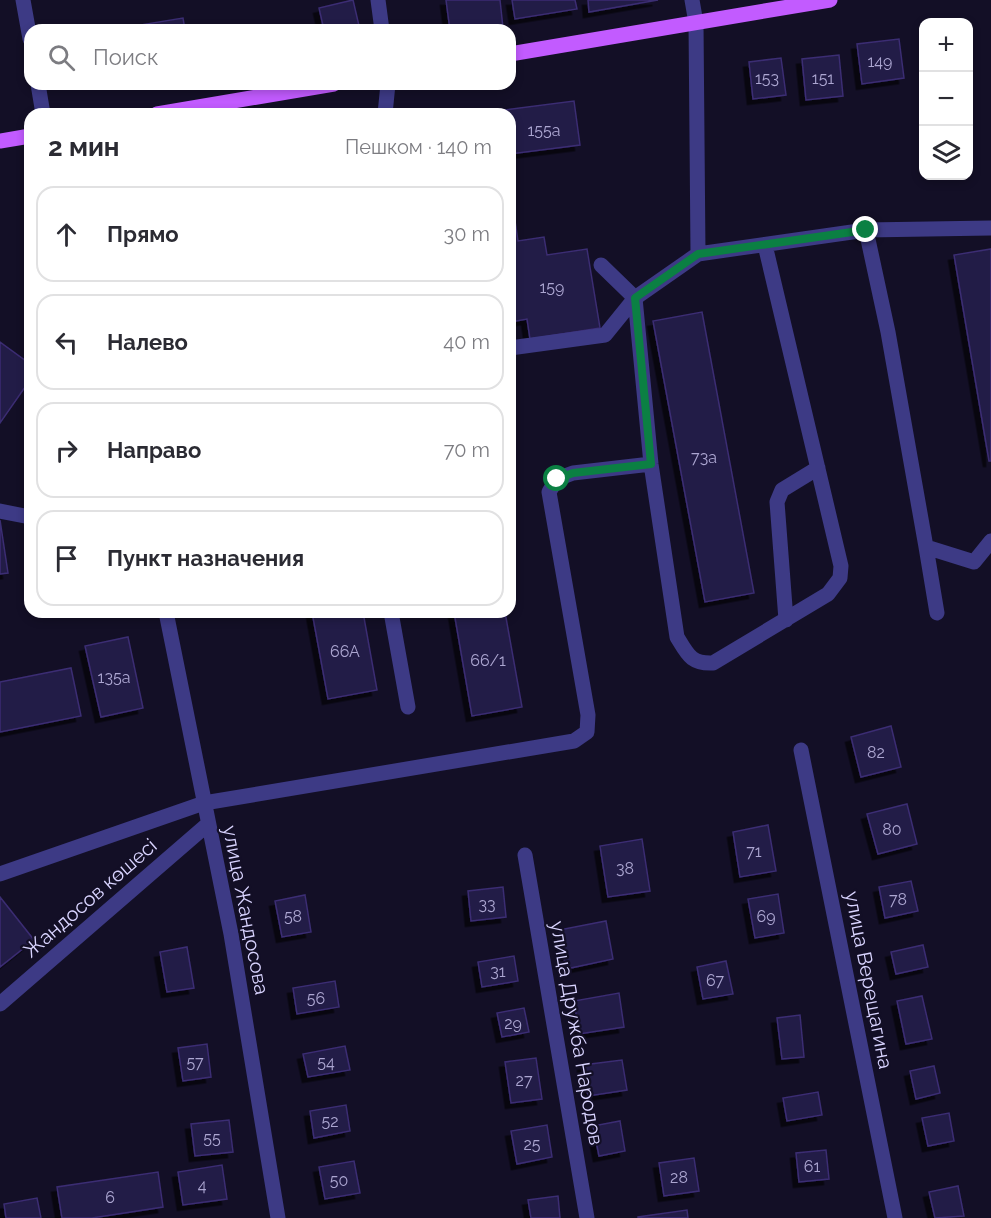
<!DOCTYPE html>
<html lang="ru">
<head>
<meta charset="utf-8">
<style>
  :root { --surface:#fff; --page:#f2f2f3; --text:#2b2b33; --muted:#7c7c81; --line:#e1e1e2 }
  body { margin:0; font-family:Raleway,sans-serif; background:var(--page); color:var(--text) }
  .controls { position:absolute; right:18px; top:18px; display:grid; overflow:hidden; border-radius:12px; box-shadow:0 3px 9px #0003 }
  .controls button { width:54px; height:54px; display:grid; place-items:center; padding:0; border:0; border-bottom:2px solid var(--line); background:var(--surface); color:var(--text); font:30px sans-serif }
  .stop { position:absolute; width:18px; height:18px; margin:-14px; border:4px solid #0b8043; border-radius:50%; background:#fff }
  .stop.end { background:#0b8043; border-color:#fff; box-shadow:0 2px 6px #0008 }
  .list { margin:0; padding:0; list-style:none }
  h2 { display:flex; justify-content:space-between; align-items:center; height:78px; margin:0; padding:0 24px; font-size:26px }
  h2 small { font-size:20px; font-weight:400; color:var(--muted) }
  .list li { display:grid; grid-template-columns:39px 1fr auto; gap:18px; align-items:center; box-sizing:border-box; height:96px; margin:0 12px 12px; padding:0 12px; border:2px solid var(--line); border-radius:18px }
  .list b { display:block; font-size:22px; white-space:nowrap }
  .list em { font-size:20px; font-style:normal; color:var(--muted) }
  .icon { flex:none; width:33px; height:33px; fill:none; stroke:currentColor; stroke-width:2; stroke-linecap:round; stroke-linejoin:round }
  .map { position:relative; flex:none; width:991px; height:1218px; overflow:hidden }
  .search { position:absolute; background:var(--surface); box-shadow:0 3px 9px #0003; left:24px; top:24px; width:492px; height:66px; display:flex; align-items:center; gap:15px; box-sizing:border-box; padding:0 21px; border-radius:18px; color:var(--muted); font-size:22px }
  .panel { position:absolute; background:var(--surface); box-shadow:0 3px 9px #0003; left:24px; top:108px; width:492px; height:510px; border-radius:18px }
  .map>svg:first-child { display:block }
  .building { fill:#241b47; stroke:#3b2d73; stroke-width:1.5; filter:url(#shadow) }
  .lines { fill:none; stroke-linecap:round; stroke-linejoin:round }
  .minor { stroke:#3d3a85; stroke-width:15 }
  .major { stroke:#c25bff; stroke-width:15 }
  .route { stroke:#0b8043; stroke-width:8 }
  .labels { text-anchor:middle; stroke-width:4.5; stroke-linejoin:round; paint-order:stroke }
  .number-label { font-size:16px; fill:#aca6d1 }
  .street-label { font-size:20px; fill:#d9d4ff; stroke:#130f26 }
</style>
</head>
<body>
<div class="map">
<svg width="991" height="1218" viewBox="0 0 991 1218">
  <defs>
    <filter id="shadow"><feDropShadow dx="-5.5" dy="5.5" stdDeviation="0" flood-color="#0009"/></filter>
  </defs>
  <rect width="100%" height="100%" fill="#130f26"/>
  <!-- building -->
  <path class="building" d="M353 0 360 30H324L319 8Z
    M446 0H500L503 28 450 30Z
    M512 0H575L577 9 515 19Z
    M588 0H658L589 12Z
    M183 18 185 30H135L134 26Z
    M899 39 904 78 862 84 857 44Z
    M839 55 843 96 806 100 802 59Z
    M781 58 786 95 753 99 749 62Z
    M574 101 580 145 510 154V114H498L497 111Z
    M515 221 518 241 544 237 547 255 587 249 600 328 530 339 527 319 510 322V222Z
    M991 249V461H989L954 255Z
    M702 312 754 593 705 602 653 321Z
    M0 342 30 364V380L0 423Z
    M0 520 8 573 0 574Z
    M312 612H363L377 690 328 699Z
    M454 612H505L522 707 472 716Z
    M128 637 143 708 101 717 85 646Z
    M71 668 81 716 0 732V682Z
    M891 726 901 767 861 777 851 737Z
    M907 804 917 844 878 854 867 814Z
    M768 825 776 871 740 877 733 832Z
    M642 839 650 891 608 897 600 846Z
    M911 881 918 911 885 918 879 887Z
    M503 887 506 917 471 921 468 891Z
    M778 894 784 933 755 938 748 899Z
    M305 895 311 932 282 937 275 901Z
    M0 897 34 940 0 967Z
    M606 921 613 959 566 969 559 930Z
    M923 945 928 967 896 974 891 952Z
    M187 947 194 988 167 992 160 952Z
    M514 956 518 981 482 987 478 962Z
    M726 961 733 994 703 999 697 967Z
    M335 981 339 1007 297 1014 293 988Z
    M619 993 624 1027 579 1034 574 1001Z
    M922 996 932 1039 906 1044 897 1001Z
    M524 1008 529 1032 502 1037 497 1013Z
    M800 1015 804 1057 782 1059 777 1018Z
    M207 1044 211 1077 183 1081 178 1048Z
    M345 1046 350 1070 308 1077 303 1054Z
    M536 1058 542 1099 511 1103 505 1062Z
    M622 1060 627 1090 588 1096 583 1065Z
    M934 1066 940 1093 916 1099 910 1071Z
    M818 1092 822 1115 787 1121 783 1098Z
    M346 1105 350 1131 314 1138 310 1111Z
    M949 1113 954 1141 928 1146 922 1118Z
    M229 1120 233 1152 195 1156 191 1124Z
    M620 1121 625 1151 599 1156 593 1126Z
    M547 1125 552 1157 517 1164 511 1131Z
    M826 1150 829 1179 799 1182 796 1153Z
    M694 1158 699 1191 664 1196 659 1163Z
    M354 1161 360 1193 325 1199 319 1167Z
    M222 1165 227 1199 183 1205 178 1172Z
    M158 1172 163 1207 92 1218H62L57 1187Z
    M958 1186 964 1216 935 1218 929 1192Z
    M558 1196 560 1218H531L528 1200Z
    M37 1198 41 1218H6L4 1204Z
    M687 1210 688 1218H638V1217Z"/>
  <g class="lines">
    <!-- minor -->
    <path class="minor" d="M23 0 30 39
      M378 0 382 30
      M38 84 43 114
      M385 114 388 84
      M866 230 991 228
      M698 254 866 230 888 332 926 547
      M601 265 635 298 698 254 696 23 692 0
      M510 348 605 335 635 298 651 464 677 637C688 655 691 664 713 663L828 594 840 578 841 566 765 245
      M0 511 30 517
      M166 612 231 934 278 1218
      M391 612 408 707
      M937 613 926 547 974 562 991 541
      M786 620 777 502 782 490 818 468
      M801 750 895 1218
      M525 855 587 1218
      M0 874 204 803 574 741 587 732 588 715 549 492 557 479 573 473 651 464
      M0 1004 208 824"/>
    <!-- major -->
    <path class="major" d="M510 54 830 0
      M157 114 334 84
      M0 141 30 136"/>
  </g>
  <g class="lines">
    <!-- route -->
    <path class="route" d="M557 479 573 473 651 464 635 298 698 254 866 230"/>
  </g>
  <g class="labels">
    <!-- number labels -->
    <g class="number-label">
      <text x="880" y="67">149</text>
      <text x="767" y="84">153</text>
      <text x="823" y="84">151</text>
      <text x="544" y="136">155а</text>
      <text x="552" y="293">159</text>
      <text x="704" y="463">73а</text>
      <text x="345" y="657">66А</text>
      <text x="488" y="666">66/1</text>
      <text x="114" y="683">135а</text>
      <text x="876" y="758">82</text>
      <text x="892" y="835">80</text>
      <text x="754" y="857">71</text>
      <text x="625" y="874">38</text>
      <text x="898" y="905">78</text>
      <text x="487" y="910">33</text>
      <text x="293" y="922">58</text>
      <text x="766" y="922">69</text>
      <text x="498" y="977">31</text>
      <text x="715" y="986">67</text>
      <text x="316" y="1004">56</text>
      <text x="513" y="1029">29</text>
      <text x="195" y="1068">57</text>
      <text x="326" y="1068">54</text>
      <text x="524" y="1086">27</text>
      <text x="330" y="1127">52</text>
      <text x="212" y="1144">55</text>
      <text x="532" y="1150">25</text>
      <text x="812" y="1172">61</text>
      <text x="679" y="1183">28</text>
      <text x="339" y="1186">50</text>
      <text x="202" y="1191">4</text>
      <text x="110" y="1203">6</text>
    </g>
    <!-- street labels -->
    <g class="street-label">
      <text transform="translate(90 898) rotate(-41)" y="7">Жандосов көшесі</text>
      <text transform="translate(246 910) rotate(79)" y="7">улица Жандосова</text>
      <text transform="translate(869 980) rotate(79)" y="7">улица Верещагина</text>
      <text transform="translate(577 1033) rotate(80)" y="7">улица Дружба Народов</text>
    </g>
  </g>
</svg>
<div class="controls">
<button>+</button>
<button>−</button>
<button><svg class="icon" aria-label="layers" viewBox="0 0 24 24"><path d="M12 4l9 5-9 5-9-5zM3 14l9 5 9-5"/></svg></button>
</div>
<div class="stop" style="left:557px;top:479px"></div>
<div class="stop end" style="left:866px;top:230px"></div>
<div class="search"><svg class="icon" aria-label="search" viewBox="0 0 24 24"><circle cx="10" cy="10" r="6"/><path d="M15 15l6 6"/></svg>Поиск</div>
<section class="panel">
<h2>2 мин<small>Пешком · 140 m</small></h2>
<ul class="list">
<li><svg class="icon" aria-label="ahead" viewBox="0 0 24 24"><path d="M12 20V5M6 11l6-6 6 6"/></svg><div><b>Прямо</b></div><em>30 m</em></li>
<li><svg class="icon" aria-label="left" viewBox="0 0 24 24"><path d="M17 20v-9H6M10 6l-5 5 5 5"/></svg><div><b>Налево</b></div><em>40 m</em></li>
<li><svg class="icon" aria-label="right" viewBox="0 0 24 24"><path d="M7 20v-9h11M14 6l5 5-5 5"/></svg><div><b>Направо</b></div><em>70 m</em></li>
<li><svg class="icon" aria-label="arrive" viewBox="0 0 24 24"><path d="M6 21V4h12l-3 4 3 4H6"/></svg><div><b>Пункт назначения</b></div></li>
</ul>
</section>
</div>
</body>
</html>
